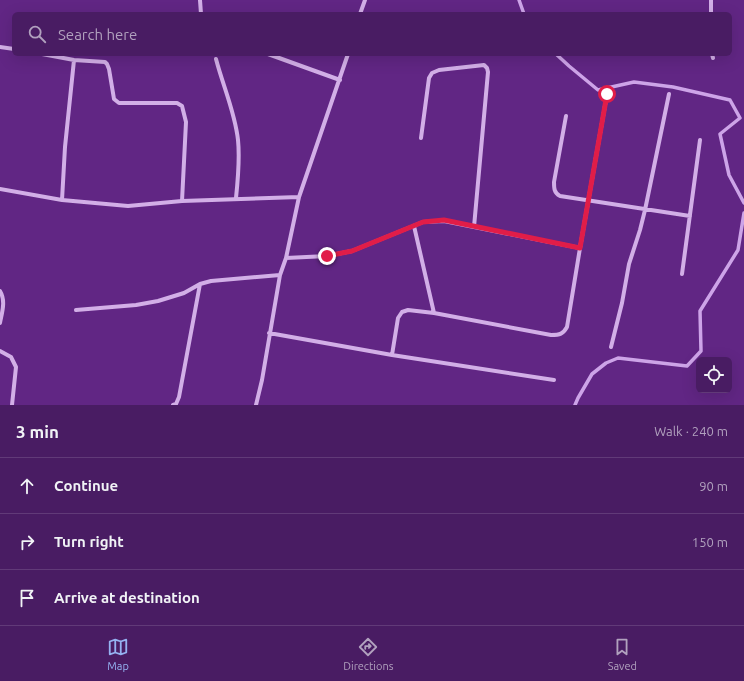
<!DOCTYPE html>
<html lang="en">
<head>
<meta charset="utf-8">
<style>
  :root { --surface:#491c63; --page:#502569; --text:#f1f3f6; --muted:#b1a1be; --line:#613a78; --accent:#95b2f1 }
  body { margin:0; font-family:Ubuntu,sans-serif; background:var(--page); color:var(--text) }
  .controls { position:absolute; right:12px; bottom:12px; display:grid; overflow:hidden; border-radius:6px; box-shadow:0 4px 16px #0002 }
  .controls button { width:36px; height:36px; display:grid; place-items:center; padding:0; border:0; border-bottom:1px solid var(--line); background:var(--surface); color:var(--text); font:20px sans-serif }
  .stop { position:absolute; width:12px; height:12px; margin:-9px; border:3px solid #e11d48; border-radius:50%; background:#fff }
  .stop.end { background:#e11d48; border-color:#fff; box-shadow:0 1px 4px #0008 }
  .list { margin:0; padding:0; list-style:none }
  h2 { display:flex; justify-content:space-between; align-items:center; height:52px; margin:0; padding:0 16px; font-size:17px }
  h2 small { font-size:13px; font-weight:400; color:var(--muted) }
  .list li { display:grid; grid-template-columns:26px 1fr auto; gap:12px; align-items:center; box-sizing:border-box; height:56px; padding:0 16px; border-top:1px solid var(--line) }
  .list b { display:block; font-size:15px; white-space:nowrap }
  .list em { font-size:13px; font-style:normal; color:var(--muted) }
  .icon { flex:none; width:22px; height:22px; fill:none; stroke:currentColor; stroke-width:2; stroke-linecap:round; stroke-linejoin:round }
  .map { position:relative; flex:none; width:744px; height:405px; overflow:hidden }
  .search { position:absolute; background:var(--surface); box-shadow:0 4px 16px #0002; left:12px; right:12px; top:12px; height:44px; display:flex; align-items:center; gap:10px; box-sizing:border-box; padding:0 14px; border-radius:6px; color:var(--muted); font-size:15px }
  .sheet { height:220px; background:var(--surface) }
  nav { display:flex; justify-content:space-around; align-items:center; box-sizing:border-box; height:56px; border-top:1px solid var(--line); background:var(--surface); font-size:11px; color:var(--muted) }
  nav a { display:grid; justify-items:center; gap:2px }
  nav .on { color:var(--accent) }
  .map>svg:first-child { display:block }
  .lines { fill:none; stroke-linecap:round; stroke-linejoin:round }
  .stream { stroke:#cda4e8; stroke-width:3.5 }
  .street { stroke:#d2afe7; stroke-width:4 }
  .route { stroke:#e11d48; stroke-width:5 }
</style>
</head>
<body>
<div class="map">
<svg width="744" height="405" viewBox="0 0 744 405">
  <rect width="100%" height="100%" fill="#612684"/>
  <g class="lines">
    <!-- stream -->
    <path class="stream" d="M519 0 524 14
      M556 54 569 66 598 90 634 82 673 87 730 100 740 118 720 134 729 175 744 203
      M575 405 578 398 592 374 606 363 618 358 687 366 701 351 700 311 738 250 744 213"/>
    <!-- street -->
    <path class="street" d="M200 0 201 14
      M711 0V14
      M360 14 365 0
      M0 47 14 49
      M42 54 74 60 105 62 107 64 109 69 114 99 119 103H177L182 106 186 122 182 201
      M268 54 340 80
      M712 54 713 58
      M216 59C223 86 235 112 238 140 240 159 238 179 236 198
      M566 116 554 182C554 188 554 193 560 196L690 216
      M421 138 429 78 432 73 439 70 484 65 487 68 488 72 474 227
      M0 189 62 200 128 206 182 201 299 197
      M62 200 65 147 74 60
      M414 226 434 313
      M580 248 607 94
      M286 258 327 256 352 251 423 222 444 221 580 248 567 327C563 334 560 335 551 335L434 313 408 310 402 312 398 318 392 355
      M682 274 700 140
      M0 291C6 301 2 312 0 323
      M76 310 136 305 158 301 184 293 200 284 211 281 280 275
      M269 333 392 355 554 380
      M611 347 622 303 629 264 640 230 645 210 669 94
      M0 351 11 357 16 367 12 405
      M173 405 176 404 179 397 200 284
      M256 405 262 380 280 275 286 258 299 197 348 54"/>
  </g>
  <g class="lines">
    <!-- route -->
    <path class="route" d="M327 256 352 251 423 222 444 220 580 248 607 94"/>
  </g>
</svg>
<div class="controls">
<button><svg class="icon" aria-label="locate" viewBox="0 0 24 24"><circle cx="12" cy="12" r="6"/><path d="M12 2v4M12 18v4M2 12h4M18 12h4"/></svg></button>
</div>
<div class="stop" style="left:607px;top:94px"></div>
<div class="stop end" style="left:327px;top:256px"></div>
<div class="search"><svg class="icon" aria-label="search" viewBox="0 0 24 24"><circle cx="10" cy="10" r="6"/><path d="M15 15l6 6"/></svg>Search here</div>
</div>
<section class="sheet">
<h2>3 min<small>Walk · 240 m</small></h2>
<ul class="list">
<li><svg class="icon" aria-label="ahead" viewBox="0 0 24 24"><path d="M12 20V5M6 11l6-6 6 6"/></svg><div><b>Continue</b></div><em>90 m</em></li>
<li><svg class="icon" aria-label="right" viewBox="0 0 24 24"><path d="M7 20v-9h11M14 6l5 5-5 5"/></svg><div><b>Turn right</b></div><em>150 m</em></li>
<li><svg class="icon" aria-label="arrive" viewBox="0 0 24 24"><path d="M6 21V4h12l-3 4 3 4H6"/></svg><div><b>Arrive at destination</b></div></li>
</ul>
</section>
<nav>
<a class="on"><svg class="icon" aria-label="map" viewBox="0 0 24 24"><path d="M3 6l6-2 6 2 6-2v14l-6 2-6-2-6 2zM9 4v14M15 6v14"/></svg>Map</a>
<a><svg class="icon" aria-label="directions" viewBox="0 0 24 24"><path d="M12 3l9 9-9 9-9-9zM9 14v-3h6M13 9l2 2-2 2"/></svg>Directions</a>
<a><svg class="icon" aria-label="saved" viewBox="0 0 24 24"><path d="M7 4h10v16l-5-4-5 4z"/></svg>Saved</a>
</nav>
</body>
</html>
